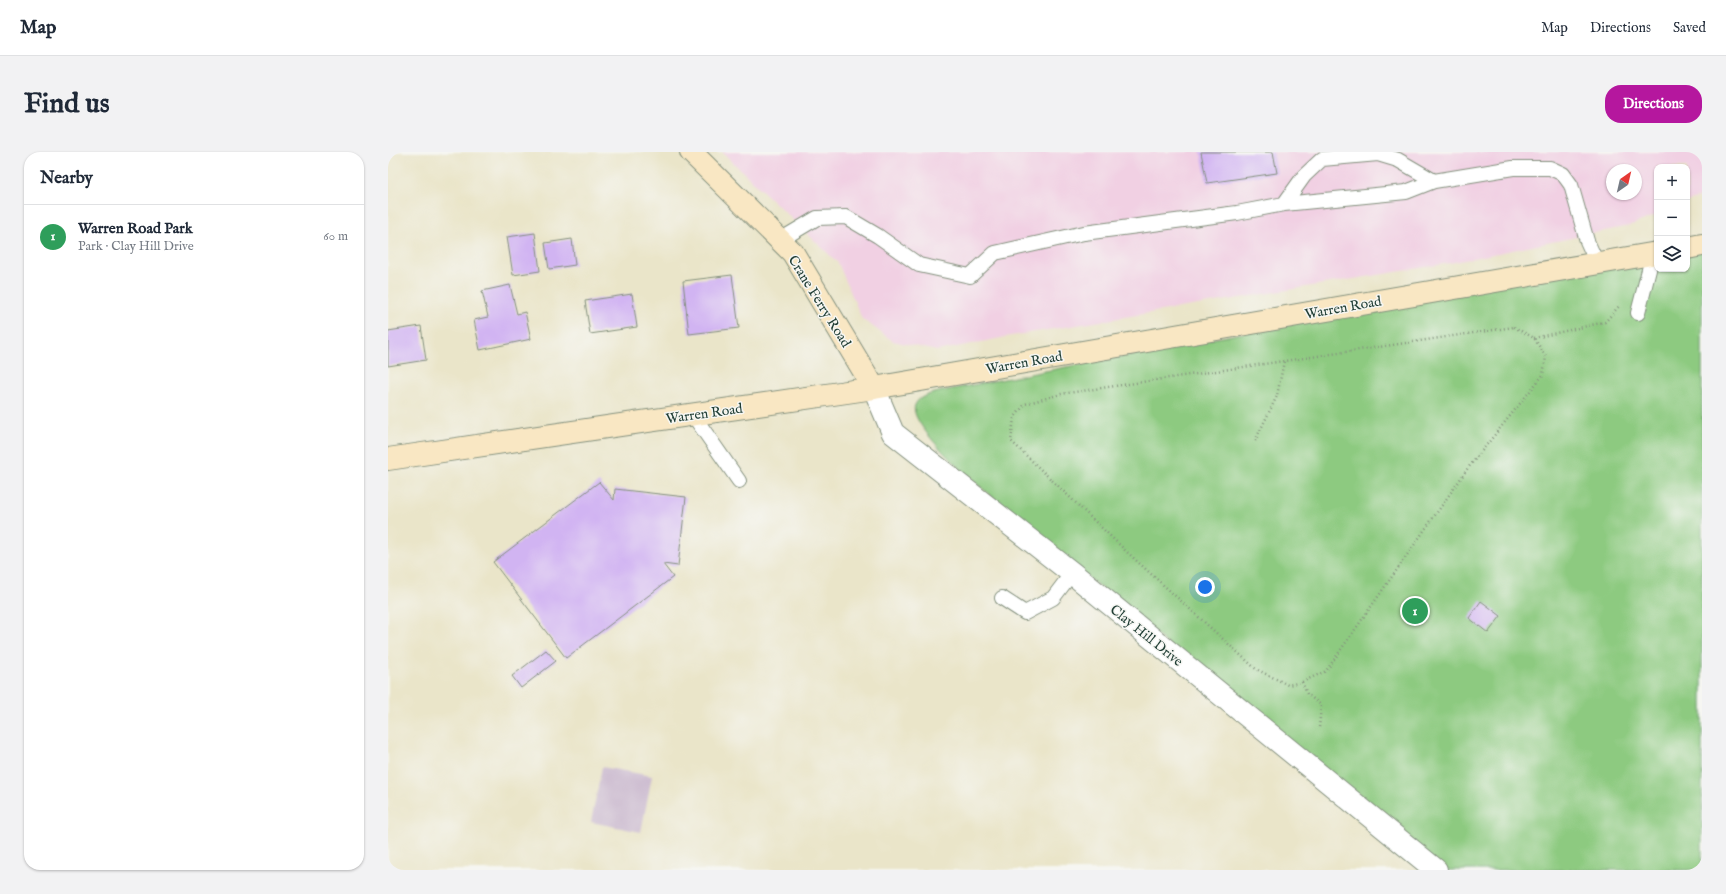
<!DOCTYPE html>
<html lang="en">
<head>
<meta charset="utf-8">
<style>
  :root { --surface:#fff; --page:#f2f2f3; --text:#1f2937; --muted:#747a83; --line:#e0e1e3; --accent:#b5179e }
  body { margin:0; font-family:"IM FELL English",serif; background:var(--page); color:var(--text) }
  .controls { position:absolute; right:12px; top:12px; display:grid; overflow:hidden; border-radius:8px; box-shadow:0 1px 3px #0004 }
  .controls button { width:36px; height:36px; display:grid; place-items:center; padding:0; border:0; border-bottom:1px solid var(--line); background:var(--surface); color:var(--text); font:20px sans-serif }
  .compass { position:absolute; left:1218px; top:12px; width:36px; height:36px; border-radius:50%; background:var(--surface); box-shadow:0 1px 3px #0004; rotate:34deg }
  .you { position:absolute; left:817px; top:435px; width:14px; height:14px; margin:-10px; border:3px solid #fff; border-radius:50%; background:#1a73e8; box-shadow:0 0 0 6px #1a73e833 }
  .badge { display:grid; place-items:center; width:26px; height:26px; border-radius:50%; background:var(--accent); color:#fff; font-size:13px; font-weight:700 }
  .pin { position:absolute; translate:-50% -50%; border:2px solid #fff; box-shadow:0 1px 4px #0006 }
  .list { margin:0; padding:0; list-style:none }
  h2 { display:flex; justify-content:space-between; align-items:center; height:52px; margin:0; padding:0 16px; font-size:17px }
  h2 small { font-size:13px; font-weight:400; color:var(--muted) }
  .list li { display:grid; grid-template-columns:26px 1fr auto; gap:12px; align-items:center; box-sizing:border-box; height:64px; padding:0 16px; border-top:1px solid var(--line) }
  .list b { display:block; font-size:15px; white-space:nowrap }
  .list p { margin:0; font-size:13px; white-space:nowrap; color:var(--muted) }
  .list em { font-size:13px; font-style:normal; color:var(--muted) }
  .icon { flex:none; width:22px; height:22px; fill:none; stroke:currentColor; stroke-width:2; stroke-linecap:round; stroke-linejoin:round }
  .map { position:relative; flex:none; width:1314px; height:718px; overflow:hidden; border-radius:16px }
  header { display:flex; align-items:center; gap:24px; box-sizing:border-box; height:56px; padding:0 20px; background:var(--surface); border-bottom:1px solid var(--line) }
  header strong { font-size:19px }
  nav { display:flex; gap:22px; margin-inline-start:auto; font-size:14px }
  .intro { display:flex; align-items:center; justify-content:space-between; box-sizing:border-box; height:96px; padding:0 24px }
  h1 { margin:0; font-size:28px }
  .button { padding:10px 18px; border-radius:16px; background:var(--accent); color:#fff; font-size:14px; font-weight:700 }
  main { display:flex; gap:24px; padding:0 24px }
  aside { flex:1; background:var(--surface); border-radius:16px; box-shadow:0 1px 3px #0004 }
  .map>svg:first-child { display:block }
  .built { fill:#f1d0e3; fill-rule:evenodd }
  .industrial { fill:#cebed1 }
  .green { fill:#8dca80; stroke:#56845a }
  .building { fill:#d1b4f2 }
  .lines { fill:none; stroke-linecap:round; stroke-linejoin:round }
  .lane-casing { stroke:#84917e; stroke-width:16 }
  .street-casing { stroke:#84917e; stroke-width:24 }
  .secondary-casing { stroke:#84917e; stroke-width:24 }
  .path { stroke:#84917e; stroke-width:2.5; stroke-dasharray:1 3; stroke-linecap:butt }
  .lane { stroke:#fff; stroke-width:14 }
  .street { stroke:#fff; stroke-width:22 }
  .secondary { stroke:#f9e7c3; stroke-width:22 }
  .labels { text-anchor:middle; stroke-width:3; stroke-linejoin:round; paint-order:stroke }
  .street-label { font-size:14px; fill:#1f3d34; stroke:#f6f6f2 }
</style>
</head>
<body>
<header>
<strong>Map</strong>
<nav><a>Map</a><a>Directions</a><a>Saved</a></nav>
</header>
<div class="intro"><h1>Find us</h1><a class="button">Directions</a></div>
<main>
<aside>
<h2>Nearby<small></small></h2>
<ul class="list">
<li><span class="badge" style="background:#2e9e5b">1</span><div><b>Warren Road Park</b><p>Park · Clay Hill Drive</p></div><em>60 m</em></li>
</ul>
</aside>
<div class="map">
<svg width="1314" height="718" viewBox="0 0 1314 718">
  <rect width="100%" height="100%" fill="#f6f6f2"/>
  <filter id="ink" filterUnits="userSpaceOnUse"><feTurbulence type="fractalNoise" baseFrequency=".025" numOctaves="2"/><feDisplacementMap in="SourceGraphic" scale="8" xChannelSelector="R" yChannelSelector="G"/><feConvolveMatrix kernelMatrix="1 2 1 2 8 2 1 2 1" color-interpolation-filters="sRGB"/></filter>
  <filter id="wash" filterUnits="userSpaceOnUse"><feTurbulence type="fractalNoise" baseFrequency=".012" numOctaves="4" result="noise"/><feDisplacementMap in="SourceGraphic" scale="16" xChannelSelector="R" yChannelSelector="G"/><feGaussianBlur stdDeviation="0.9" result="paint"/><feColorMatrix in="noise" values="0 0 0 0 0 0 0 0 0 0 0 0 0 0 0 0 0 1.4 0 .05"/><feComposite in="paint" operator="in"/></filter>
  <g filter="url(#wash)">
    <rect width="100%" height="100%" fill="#eae5c9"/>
    <!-- built -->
    <path class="built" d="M334 0H1314V44L1299 50V15H1269V63L1241 74 1062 111 623 184 549 199 505 189 474 167 450 111ZM1224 18H1248V42H1224Z"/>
    <!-- industrial -->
    <path class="industrial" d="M214 615 264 624 253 680 203 670Z"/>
    <!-- green -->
    <path class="green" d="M1314 93V718H1049L577 322C566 311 520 268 527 253 531 243 545 242 554 239L1269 101V117H1299V96Z"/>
    <g id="blocks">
      <!-- building -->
      <path class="building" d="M813 0H885L889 21 819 31Z
        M147 81 152 119 125 123 119 85Z
        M184 87 187 113 161 117 157 91Z
        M344 123 351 176 301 182 295 129Z
        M122 133 129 162 137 160 143 187 92 198 86 168 100 165 94 139Z
        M244 142 249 175 202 182 197 149Z
        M33 174 38 208 0 214V179Z
        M211 330 226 348 227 337 298 345 290 414 275 412 285 425 178 506 105 410Z
        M1093 449 1113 464 1100 481 1081 466Z
        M158 498 168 509 133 536 124 524Z"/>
    </g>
  </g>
  <g filter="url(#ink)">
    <use href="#blocks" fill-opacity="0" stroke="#84917e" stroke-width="1"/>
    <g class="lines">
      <defs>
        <path id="lane" d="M896 52 1018 40 1046 29
          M392 88 429 66 458 65 490 84 531 113 582 124 607 101 696 81 849 61 896 52 916 24 934 7 990 2 1010 8 1046 29 1125 16H1162L1175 22 1183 33 1199 89 1209 111
          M1250 161 1265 102
          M305 263 351 329
          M614 446 637 461 665 446 684 421"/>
        <path id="street" d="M486 236 505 281 684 421 1048 718"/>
        <path id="secondary" d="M303 0 405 101 486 236
          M1299 96 1314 93
          M0 307 486 236 1269 101"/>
      </defs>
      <!-- lane casing -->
      <use href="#lane" class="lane-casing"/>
      <!-- street casing -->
      <use href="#street" class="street-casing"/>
      <!-- secondary casing -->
      <use href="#secondary" class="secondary-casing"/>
      <!-- path -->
      <path class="path" d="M1126 175 1146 186 1158 205 1155 223 1080 316 938 519 914 530 900 533 868 517 740 401 623 289 626 266 637 252 673 242Z
        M1146 186 1217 170 1232 153
        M867 289 889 244 896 209
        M914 530 919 542 933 553 931 577"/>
      <!-- lane -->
      <use href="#lane" class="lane"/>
      <!-- street -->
      <use href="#street" class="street"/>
      <!-- secondary -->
      <use href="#secondary" class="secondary"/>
    </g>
  </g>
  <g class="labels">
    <!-- street labels -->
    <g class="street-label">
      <text transform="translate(432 149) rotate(58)" y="5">Crane Ferry Road</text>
      <text transform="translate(955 155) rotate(-10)" y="5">Warren Road</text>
      <text transform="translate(636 210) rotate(-10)" y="5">Warren Road</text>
      <text transform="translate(316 261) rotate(-8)" y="5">Warren Road</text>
      <text transform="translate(759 483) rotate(39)" y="5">Clay Hill Drive</text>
    </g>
  </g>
</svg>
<div class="controls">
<button>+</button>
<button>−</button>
<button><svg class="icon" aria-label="layers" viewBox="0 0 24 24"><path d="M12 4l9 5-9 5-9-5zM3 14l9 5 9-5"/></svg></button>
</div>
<svg class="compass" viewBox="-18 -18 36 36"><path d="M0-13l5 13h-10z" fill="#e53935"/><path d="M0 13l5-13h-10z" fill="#747a83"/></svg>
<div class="you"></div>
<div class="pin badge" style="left:1027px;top:459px;background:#2e9e5b">1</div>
</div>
</main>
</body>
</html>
